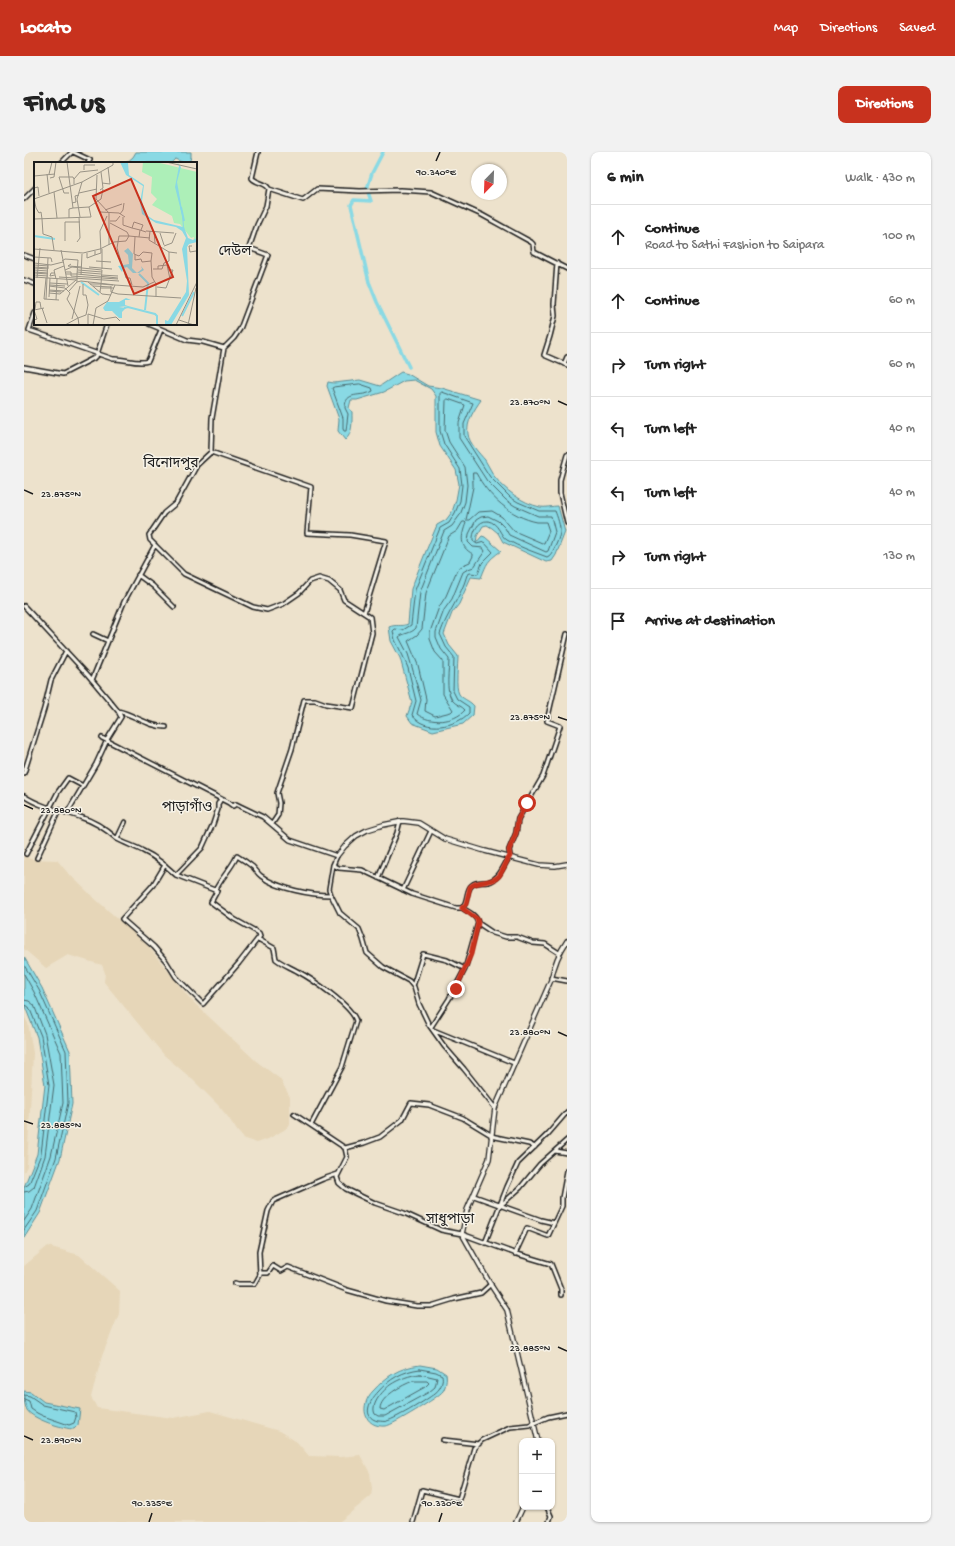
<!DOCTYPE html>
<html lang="en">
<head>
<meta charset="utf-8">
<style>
  :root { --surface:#fff; --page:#f2f2f2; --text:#222; --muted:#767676; --line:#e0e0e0; --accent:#c8321e }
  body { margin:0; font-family:"Gochi Hand","Noto Sans Bengali",sans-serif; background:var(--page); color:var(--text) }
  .controls { position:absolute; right:12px; bottom:12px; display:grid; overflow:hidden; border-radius:8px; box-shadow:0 1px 3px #0004 }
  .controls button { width:36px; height:36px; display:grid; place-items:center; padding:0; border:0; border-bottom:1px solid var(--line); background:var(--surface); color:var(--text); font:20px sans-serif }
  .compass { position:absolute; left:447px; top:12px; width:36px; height:36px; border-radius:50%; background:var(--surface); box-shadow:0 1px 3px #0004; rotate:203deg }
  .stop { position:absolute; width:12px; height:12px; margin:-9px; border:3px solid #c8321e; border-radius:50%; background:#fff }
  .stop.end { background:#c8321e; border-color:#fff; box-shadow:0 1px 4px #0008 }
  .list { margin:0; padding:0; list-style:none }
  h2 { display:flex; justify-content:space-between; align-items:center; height:52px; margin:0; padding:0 16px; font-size:17px }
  h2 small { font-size:13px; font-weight:400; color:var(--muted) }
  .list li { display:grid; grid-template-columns:26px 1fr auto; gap:12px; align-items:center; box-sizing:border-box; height:64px; padding:0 16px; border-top:1px solid var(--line) }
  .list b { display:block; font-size:15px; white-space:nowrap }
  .list p { margin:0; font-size:13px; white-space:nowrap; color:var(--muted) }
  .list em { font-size:13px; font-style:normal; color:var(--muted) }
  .icon { flex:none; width:22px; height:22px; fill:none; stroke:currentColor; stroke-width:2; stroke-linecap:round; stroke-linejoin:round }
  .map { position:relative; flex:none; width:543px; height:1370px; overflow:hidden; border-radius:8px }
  header { display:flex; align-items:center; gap:24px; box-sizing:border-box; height:56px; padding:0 20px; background:var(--accent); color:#fff }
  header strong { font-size:19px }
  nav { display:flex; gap:22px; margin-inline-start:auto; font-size:14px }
  .intro { display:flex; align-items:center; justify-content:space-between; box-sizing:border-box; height:96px; padding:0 24px }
  h1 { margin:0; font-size:28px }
  .button { padding:10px 18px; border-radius:8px; background:var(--accent); color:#fff; font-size:14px; font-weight:700 }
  main { display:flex; gap:24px; padding:0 24px }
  aside { flex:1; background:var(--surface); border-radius:8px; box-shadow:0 1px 3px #0004 }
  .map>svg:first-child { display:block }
  .built { fill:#e6d6b8 }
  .water { fill:#89d9e4; stroke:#5d8d94 }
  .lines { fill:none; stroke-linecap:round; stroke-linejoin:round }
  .shore { stroke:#48686c; stroke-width:1 }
  .canal { stroke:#89d9e4; stroke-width:3.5 }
  .minor-casing { stroke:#1c1c1c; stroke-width:6 }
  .tertiary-casing { stroke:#1c1c1c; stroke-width:6 }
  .minor { stroke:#f7f3e8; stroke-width:3 }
  .tertiary { stroke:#f7f3e8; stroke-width:3.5 }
  .route { stroke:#c8321e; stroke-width:5 }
  .ticks { fill:none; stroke:#1c1c1c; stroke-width:1.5 }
  .labels { text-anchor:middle; stroke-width:3; stroke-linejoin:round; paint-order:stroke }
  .quarter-label { font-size:14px; fill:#1c1c1c; stroke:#f7f3e8 }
  .inset-river { fill:none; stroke:#89d9e4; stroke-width:2 }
  .inset-road { fill:none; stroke:#999386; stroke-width:1 }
  .view { fill:#c8321e; fill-opacity:0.15; stroke:#c8321e; stroke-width:2 }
  .inset-edge { fill:none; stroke:#1c1c1c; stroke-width:2 }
  .ticks-label { font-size:10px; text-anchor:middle; fill:#1c1c1c; stroke:#f7f3e8; stroke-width:3; stroke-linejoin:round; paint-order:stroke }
</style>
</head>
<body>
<header>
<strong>Locato</strong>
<nav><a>Map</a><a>Directions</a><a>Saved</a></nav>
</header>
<div class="intro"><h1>Find us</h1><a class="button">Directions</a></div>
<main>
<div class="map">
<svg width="543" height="1370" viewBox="0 0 543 1370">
  <rect width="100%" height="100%" fill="#ede2cc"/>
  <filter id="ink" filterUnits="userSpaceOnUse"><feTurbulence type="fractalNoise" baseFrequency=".025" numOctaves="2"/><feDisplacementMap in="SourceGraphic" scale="8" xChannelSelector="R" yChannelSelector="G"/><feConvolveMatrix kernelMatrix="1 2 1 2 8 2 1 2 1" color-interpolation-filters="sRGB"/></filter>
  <g filter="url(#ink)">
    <!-- built -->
    <path class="built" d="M0 703 6 707 33 708 43 720 68 744 123 793 167 848 232 909 256 927 266 945V973L260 978 244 987 233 991 221 987 214 980 204 965 194 953 168 927 140 903 80 830 81 821 78 813 44 803 22 816 0 797Z
      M0 865 4 871 9 901 3 1014 0 1020Z
      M24 1094 55 1103 96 1139 95 1162 78 1204 67 1245 73 1256 149 1266 186 1259 255 1279 273 1290 285 1304 316 1305 336 1303 346 1321 348 1337 347 1344 315 1370H0V1114Z"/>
    <!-- water -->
    <path class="water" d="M112 0H167V5L165 11H160L151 7 147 11H102L109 5Z
      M377 220 384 222 404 234 418 236 457 248C450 258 442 270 444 282 445 291 455 301 461 308 464 313 467 319 470 324 481 338 498 351 516 355 521 356 528 354 534 354L541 380 532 403 528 409 522 410 479 390 474 381 468 376 463 373 459 374 453 384 452 391 458 384 461 385 477 399C463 409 463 411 457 426L447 425 435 452 428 461 420 482 425 493 434 504C434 513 431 535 435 542 438 547 445 548 450 554L449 563 439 572 409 579 388 571 383 564 388 550 376 506 367 489 365 475C372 472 377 475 384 472L387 437 402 399 413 373 422 368 428 360 432 348 435 332 432 318 416 294 412 280V244L407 237 390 228 380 229 360 240 333 248H327L325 256 328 260C328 269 329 282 321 288L314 279 315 267 303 234 304 230 310 231 336 228 356 234Z
      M0 805 18 836 46 899 48 952 36 1007 16 1061 0 1086V1035L13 1002 21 933 13 885 0 852Z
      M396 1213 413 1216 422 1222C423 1227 422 1234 419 1239 415 1245 369 1273 362 1274 339 1276 335 1253 349 1239 363 1224 374 1216 396 1213Z
      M0 1239 7 1240 20 1250 56 1257 54 1273 50 1277C40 1277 8 1267 3 1258 0 1252 0 1246 0 1239Z"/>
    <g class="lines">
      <!-- shore -->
      <path class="shore" d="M336 232 348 236 349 239C337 246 321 238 321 256L324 262 322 279H320L319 277V266L308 236 310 235Z
        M418 240 449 251 440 272V284L466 325 486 345 494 350 515 359H531C533 364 537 375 536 381 535 387 528 404 523 405 510 400 495 395 483 388 476 384 475 371 464 369 454 368 448 381 449 389L453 392 460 390 469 400 458 411 454 422 446 421 443 423C437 445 423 461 416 482L422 495 430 505 429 539 433 547 445 555V561C432 575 401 581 388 563L392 549 384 516 379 504 371 488 369 479 371 477 379 478 387 473 391 438 416 376 425 371 431 361 436 349 438 333 436 317 420 292 416 279V242Z
        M424 247 441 253 435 271V286L463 329 482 348 491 354 514 364H527L531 380 524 399 522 400 485 383 481 376 474 369 464 364 457 365 452 368 445 382 444 390 449 395 459 396 461 399 454 409 450 415 444 417 439 420 428 447 420 458 412 480V485L417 497 425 507C425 520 421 537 428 548 432 553 438 554 441 558 430 571 406 572 393 562L397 548 388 515 384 502 375 485C379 481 387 482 392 476L396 440 420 379 428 374 436 363 441 350 443 333 441 315 425 290 421 278 422 249Z
        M449 321H452C464 344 487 365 513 370 516 370 519 370 522 370L525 379 520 391H518L490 379 478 365 468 359 454 360 445 368H442L449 335Z
        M439 370H441L442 371C437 384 435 395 449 402V404L446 410 439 413 433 418 422 444 415 455 406 480V487L411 500 419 509V542L429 558 427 560 411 564 401 559 402 547 394 513 384 489 393 483 398 477 402 441 425 384 433 379Z
        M0 813 15 838 42 899 44 951 32 1006 13 1059 0 1078
        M0 822 10 840 37 901 39 951 27 1004 8 1057 0 1069
        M0 848 5 849 10 853 21 882 30 933 21 1004 10 1035 5 1039 0 1040
        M0 853 5 855 17 884 25 933 17 1002 5 1032 0 1035
        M396 1217 412 1220 418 1223C419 1227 418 1233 415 1237 411 1244 371 1267 363 1269 361 1270 357 1269 354 1269 337 1265 346 1248 354 1240 365 1227 379 1219 396 1217Z
        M396 1222 413 1226 411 1235 405 1240 361 1264H354L351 1262C346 1252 359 1239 366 1233 375 1227 386 1223 396 1222Z
        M389 1229H403L405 1231 401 1235 360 1258 356 1257C356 1245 378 1233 389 1229Z
        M0 1243 6 1244 19 1253 51 1260 52 1265 50 1271 45 1273 19 1264 13 1261 7 1257 5 1249 0 1247"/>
      <!-- canal -->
      <path class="canal" d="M359 0 348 21 343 37 347 49 330 48 327 53 345 130 353 150 385 215"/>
      <defs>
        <path id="minor" d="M49 0 66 8 64 11
          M234 0 228 26C233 32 242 30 245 37L279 48 293 37 336 39 377 38 407 40 458 63 507 90 509 92 510 100 543 117
          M37 11 48 0
          M245 37 242 54 233 73 225 96 244 103 216 177 210 186 200 196 188 266 187 300 287 335 283 381 326 383 362 389 340 461
          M0 47 11 36
          M0 103 11 107
          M533 111 530 152 531 164 526 184 520 203 543 213
          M0 128 11 132
          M11 161 5 178 89 207C101 206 113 213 124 209L137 178
          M125 172 163 188 179 190 200 196
          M540 212 543 205
          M0 215 39 222 72 205 83 172
          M187 300 173 313 152 351 140 361 125 383 126 388 160 422 229 455 243 458 259 452 275 441 286 429 295 426 305 429 316 438 320 448 346 465 348 481 329 556 302 552 291 548H280L268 597 253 641 255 651 254 663 248 672
          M543 303 536 328V341L543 371
          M114 423 129 434 150 455
          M0 454 64 523 94 559 97 565 84 586 72 612 43 661
          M69 482 84 489
          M68 528 100 450 131 393
          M94 559C111 563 125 575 142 575
          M78 586 205 651 209 654 212 652 216 654 239 665 266 688 313 704 309 713 305 737 307 743 316 761 335 777 339 787 343 801 359 815 385 829 390 835 395 852 405 873 420 894 440 917 471 956
          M0 621 20 557 27 528 42 499
          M0 644C16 655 38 659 56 665 70 669 82 677 93 687
          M101 670 93 687C102 692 110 694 119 699 132 705 142 714 152 723L178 696 189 672 194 657V652L197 647
          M2 702 34 640 44 626 59 634
          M13 706 35 658
          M141 713 129 733 98 767 130 795 142 809 152 825 179 852 215 811 236 784 235 781 210 767 187 750 193 739 152 723
          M309 713 315 716 338 718 388 742 432 756H438C445 749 441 739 448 733 453 729 458 731 464 730 476 727 479 714 486 704L485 698 492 681 494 667 519 624 536 574 523 569 543 482
          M354 726 373 681 376 669
          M379 738 407 679
          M191 739C197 726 207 717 213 704 218 707 224 711 229 715 232 718 234 722 237 724 254 737 287 743 307 743
          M438 756C445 760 452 763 454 771L469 781 482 785H493L509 791 521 792 535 801
          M234 787 250 796 252 807C258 812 266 815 273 819 288 827 328 854 332 869L318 915 287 973
          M527 826 543 829
          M389 834 399 802 423 808 441 817 454 771
          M407 875 425 847 441 817
          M409 878 490 911
          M270 962 321 996 323 1005 313 1025 315 1031 322 1037 351 1051 380 1061 417 1078 438 1082 490 1101 527 1112 537 1137V1143
          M467 984 505 992 511 995
          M321 996 340 991 356 985 378 968 387 951 405 953 439 966 467 983
          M531 999 543 1001
          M450 1044 517 1068 530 1071
          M476 1054 496 1036 516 1012 543 988
          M461 1091 483 1035 494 1011 524 982 543 960
          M491 1102 503 1076 524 1084 538 1054V1046L543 1019
          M236 1121H244L249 1114 257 1119 264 1115 323 1138 362 1149 393 1154H407L430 1147 457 1141 467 1132
          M211 1131 214 1132H231L236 1123 235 1100 244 1059 249 1049 299 1027 314 1022
          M419 1288 455 1292
          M523 1355 527 1364 525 1370
          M389 1370 398 1338 435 1347 450 1296 458 1288 486 1275 505 1273 524 1265 543 1261"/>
        <path id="tertiary" d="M313 704 321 694 332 684 343 678 359 673 379 669 395 671 421 687 461 699 515 713 531 714 543 712
          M514 1289 483 1158 468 1135 438 1082 443 1058 465 1007 471 956 527 828C530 813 534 802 543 789
          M492 1370 499 1355"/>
      </defs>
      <!-- minor casing -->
      <use href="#minor" class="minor-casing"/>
      <!-- tertiary casing -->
      <use href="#tertiary" class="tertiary-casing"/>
      <!-- minor -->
      <use href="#minor" class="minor"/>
      <!-- tertiary -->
      <use href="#tertiary" class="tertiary"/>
    </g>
  </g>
  <g class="lines" filter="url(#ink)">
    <!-- route -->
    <path class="route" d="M432 837 447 802 454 771 453 767 438 756 442 752 446 735C454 727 467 733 475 724 479 719 482 710 486 704L485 698 492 681 494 667 503 651"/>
  </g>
  <!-- ticks -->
  <path class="ticks" d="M412 9 416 0M534 249 543 253M0 338 9 342M534 565 543 568M0 653 9 657M534 880 543 884M0 969 9 972M534 1195 543 1199M0 1284 9 1288M125 1370 128 1361M415 1370 418 1361"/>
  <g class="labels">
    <!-- quarter labels -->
    <g class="quarter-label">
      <text x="211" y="103">দেউল</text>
      <text x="147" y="315">বিনোদপুর</text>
      <text x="163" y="659">পাড়াগাঁও</text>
      <text x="426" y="1071">সাধুপাড়া</text>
    </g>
  </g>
  <!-- overview -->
  <g transform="translate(10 10)">
    <rect width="163" height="163" fill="#ede2cc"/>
    <path d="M109 0H122L163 10V76L159 81 160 75 157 76 146 62 140 61 138 54 118 43 123 37 117 31 118 15 108 10Z" fill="#adefb8"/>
    <path d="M86 0 94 1 95 13 110 23 108 39 111 52 120 58 149 65 148 53 141 25 145 4 143 0 147 5 143 20 149 53 150 65 154 76 159 78 163 76V80L155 82 153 85 155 133 137 163H131V158L134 159 152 130 153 119 148 87 152 76 148 69 142 65 122 61 108 52 106 40 109 24 92 13ZM94 86 99 92 98 106 103 111 108 107 107 104 110 108 105 111H99L93 105 90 106 88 110 84 104 95 102 94 93 90 89ZM92 136 97 138H91V143L94 144 85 145 92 146 88 150V156H85L78 149H71L69 146 73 140H85Z" fill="#89d9e4"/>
    <path class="inset-river" d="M147 45 150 59M0 74 21 77M105 112 114 121 111 148M47 120 65 133M90 146 94 145 121 152 123 154V163M148 154 160 130"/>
    <path class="inset-road" d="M33 0 39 46 55 45M132 0 163 7M50 8V3H61M13 12 15 31M15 12 18 0M63 13 62 37 75 51V83M0 14 21 12M25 15H39L40 17M25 15 30 31H35M16 16 20 15 22 0M68 21 76 22 74 5M40 22V17L46 10 64 8M0 26 4 25 5 34M66 28 69 26 67 10M20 30 23 56M45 31 63 27M0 36 2 46 5 51 7 50 8 57M0 37 48 20 79 3V0M38 41 42 40 41 34 45 33M71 48 88 42M66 50 85 51 91 55M86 52 89 48 90 41M46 55 43 37 48 20M89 55V63L98 66M35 56V47L39 46M0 57 57 55 55 45 67 37 69 27M8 57 9 72 18 75 20 88M76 59H82L86 54M76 61 93 70 95 74 116 76M106 68 98 66 100 60 109 63 107 68M112 69 140 71M116 69 115 78 135 90 143 91M120 69 121 81M126 71 130 83M95 74H85L83 86 92 116H96L98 123M101 75 100 92 105 94 109 90 118 91 117 99M105 75 106 68 112 70M31 79V60H46M43 80 46 76 45 55M130 84 138 81 142 71M158 84H155L156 90 162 89M0 87 49 91 66 87 80 80 92 79 95 74M27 88 31 108M61 89V93L67 91 66 69 73 54M163 89V110M53 91V96L61 93M101 93V98L107 97 108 100 117 99 118 115 122 122V135M0 95 17 96 18 100M28 99 31 97 44 98M62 99 77 100M0 101 17 103 29 100M37 102 34 104 48 105M0 103 15 104M0 105 15 106M55 105 78 107M0 106 14 107M68 107V87M119 107H128L130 101 135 99V90M124 107V104L133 103 136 117M0 108 14 109M44 108 68 110M0 110 14 111M32 110H37V114L84 117M43 110 67 112M0 111 14 112M21 111H17L16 114 21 113M32 112H43L44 98M0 113 14 114M47 113 48 92M67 113 84 114M0 115 43 118M25 115 85 119M3 116 6 86M12 116 10 137 25 138M22 117 20 108 30 104M54 120 68 132 77 133M16 121 33 122M56 122H67L66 130M16 123 31 124M81 123 47 119 43 120V112L84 116M15 124 31 126 36 131 33 137 44 156 31 163M34 124 31 108 38 105 68 108 67 122 79 123M59 124 77 125M77 124V130L84 132 147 136M123 125 132 126 139 108H134M66 126H80M15 128 30 129M15 129 27 130M35 129 43 120M15 131 26 132 42 118M15 135 16 116M12 137 14 96M22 138 23 117M8 146 13 161M1 147 2 140H6L7 146M38 157 46 124M0 158 3 157 0 148 10 146M145 158 160 163M45 163 44 156 52 153 54 143 52 133H49V122M54 163V152L70 157 82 155 86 159M59 163 62 146 74 139 81 123 109 125 120 120M142 163 163 120M154 163 162 126"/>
    <path class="view" d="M97 17 139 115 100 132 59 34Z"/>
    <rect width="163" height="163" class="inset-edge"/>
  </g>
  <g class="ticks-label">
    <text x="412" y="23">90.340°E</text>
    <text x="506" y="253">23.870°N</text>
    <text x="37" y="345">23.875°N</text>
    <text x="506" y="568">23.875°N</text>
    <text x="37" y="661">23.880°N</text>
    <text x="506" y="883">23.880°N</text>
    <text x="37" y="976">23.885°N</text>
    <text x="506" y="1199">23.885°N</text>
    <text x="37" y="1291">23.890°N</text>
    <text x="128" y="1354">90.335°E</text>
    <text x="418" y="1354">90.330°E</text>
  </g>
</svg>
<div class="controls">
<button>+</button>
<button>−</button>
</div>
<svg class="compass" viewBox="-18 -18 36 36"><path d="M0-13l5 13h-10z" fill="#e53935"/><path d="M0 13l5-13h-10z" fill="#767676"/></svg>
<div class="stop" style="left:503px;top:651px"></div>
<div class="stop end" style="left:432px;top:837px"></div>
</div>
<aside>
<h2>6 min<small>Walk · 430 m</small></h2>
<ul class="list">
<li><svg class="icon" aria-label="ahead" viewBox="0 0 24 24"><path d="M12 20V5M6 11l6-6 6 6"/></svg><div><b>Continue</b><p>Road to Sathi Fashion to Saipara</p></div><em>100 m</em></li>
<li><svg class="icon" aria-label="ahead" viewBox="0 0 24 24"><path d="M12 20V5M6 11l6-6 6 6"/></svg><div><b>Continue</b></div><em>60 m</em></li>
<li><svg class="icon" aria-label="right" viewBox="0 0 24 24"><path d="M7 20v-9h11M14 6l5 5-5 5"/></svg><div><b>Turn right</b></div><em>60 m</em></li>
<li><svg class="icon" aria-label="left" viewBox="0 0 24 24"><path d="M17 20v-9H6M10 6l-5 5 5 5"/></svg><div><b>Turn left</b></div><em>40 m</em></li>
<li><svg class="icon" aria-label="left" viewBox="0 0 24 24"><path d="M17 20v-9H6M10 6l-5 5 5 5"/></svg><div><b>Turn left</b></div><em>40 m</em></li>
<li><svg class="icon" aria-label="right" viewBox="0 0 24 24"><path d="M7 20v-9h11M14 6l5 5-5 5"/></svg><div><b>Turn right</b></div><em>130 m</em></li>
<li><svg class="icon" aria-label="arrive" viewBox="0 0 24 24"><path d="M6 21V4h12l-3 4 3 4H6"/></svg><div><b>Arrive at destination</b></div></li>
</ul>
</aside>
</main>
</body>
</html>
